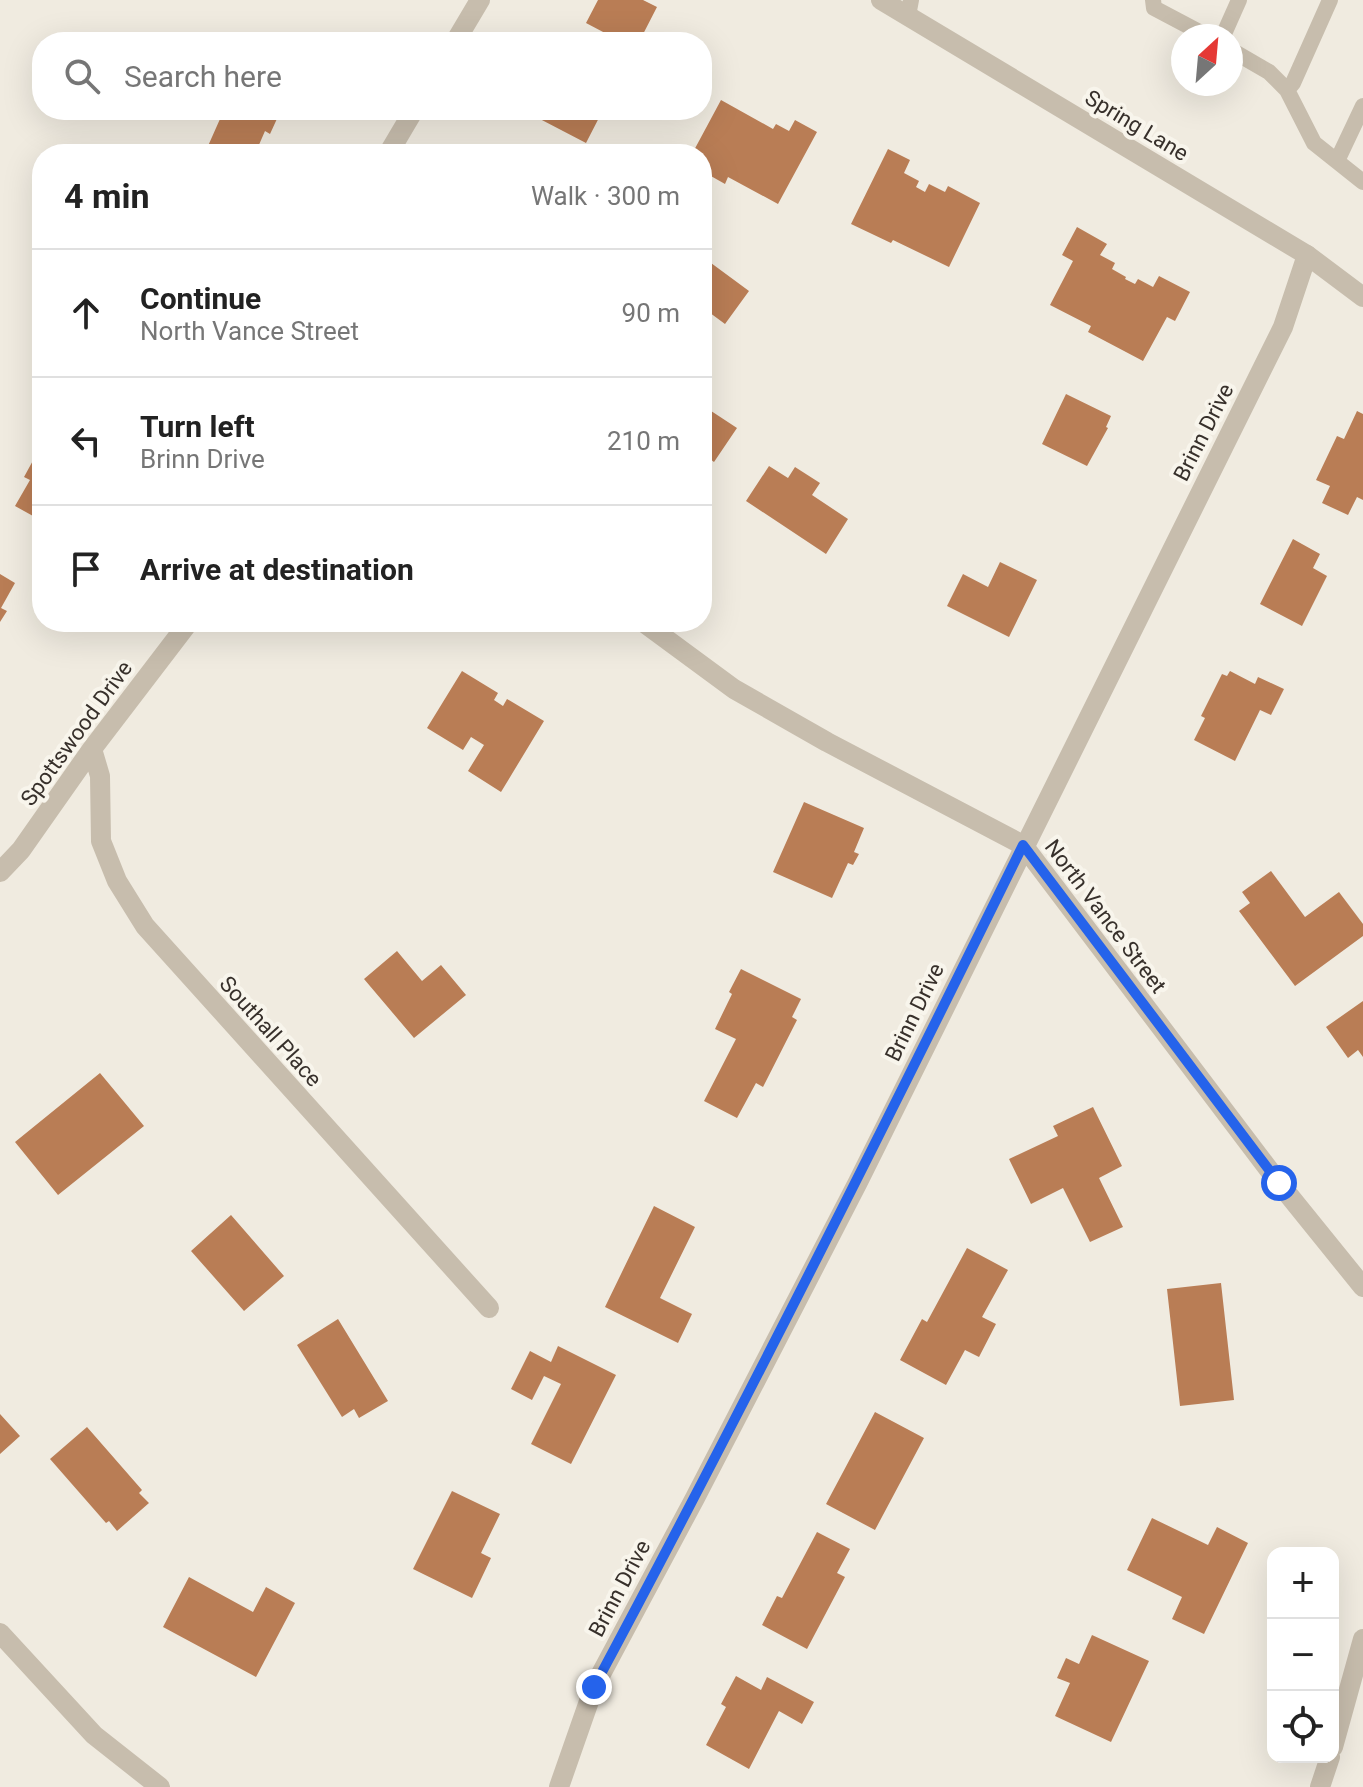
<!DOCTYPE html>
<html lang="en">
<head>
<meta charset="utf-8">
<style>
  :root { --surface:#fff; --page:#f2f2f2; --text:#222; --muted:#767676; --line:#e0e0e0 }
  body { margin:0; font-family:Roboto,sans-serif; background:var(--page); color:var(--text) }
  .controls { position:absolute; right:24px; bottom:24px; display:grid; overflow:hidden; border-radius:16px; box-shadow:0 8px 32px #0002 }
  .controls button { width:72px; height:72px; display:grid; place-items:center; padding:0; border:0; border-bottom:2px solid var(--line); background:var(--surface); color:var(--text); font:40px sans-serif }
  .compass { position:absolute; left:1171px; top:24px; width:72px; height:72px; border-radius:50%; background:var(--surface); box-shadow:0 8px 32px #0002; rotate:26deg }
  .stop { position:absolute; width:24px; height:24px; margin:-18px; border:6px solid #2563eb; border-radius:50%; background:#fff }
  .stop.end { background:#2563eb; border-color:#fff; box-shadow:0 2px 8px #0008 }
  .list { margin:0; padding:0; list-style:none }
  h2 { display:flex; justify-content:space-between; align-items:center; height:104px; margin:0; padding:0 32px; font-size:34px }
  h2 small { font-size:26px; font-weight:400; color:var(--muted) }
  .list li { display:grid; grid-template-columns:52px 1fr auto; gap:24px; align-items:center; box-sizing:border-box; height:128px; padding:0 32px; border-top:2px solid var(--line) }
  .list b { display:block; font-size:30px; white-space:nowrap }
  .list p { margin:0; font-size:26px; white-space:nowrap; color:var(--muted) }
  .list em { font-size:26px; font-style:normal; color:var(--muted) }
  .icon { flex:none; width:44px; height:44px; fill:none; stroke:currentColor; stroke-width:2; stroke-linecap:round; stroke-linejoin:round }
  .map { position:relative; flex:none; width:1363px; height:1787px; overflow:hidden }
  .search { position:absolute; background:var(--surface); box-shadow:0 8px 32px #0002; left:32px; top:32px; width:680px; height:88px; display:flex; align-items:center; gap:20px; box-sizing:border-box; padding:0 28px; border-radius:32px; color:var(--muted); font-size:30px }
  .panel { position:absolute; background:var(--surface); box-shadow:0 8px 32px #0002; left:32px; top:144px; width:680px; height:488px; border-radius:32px }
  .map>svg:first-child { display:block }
  .building { fill:#b97d55 }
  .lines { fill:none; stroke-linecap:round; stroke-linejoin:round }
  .service { stroke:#c7bdad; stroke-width:16 }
  .minor { stroke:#c7bdad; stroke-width:20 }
  .tertiary { stroke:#c7bdad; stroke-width:20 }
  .route { stroke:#2563eb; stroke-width:10 }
  .labels { text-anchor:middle; stroke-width:8; stroke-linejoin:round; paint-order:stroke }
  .street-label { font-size:22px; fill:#37302b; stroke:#f8f5ec }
</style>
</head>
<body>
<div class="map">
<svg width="1363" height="1787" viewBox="0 0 1363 1787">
  <rect width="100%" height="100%" fill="#f0ebe0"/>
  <!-- building -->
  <path class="building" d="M598 0H643L657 7 639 42H601L605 33 586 23Z
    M721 100 773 129 776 124 789 131 795 120 817 132 778 204 728 177 725 184 702 171V154H692Z
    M224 110H281L270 134 265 131 255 154H226L208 146Z
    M543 110H603L586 143 538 118Z
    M888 149 910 160 904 173 919 181 916 187 925 192 929 184 945 192 948 186 980 203 949 267 893 240 891 243 851 224Z
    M1077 227 1107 244 1100 255 1115 263 1112 269 1126 277 1125 279 1135 284 1138 279 1153 287 1159 276 1190 292 1175 321 1167 317 1143 361 1088 332 1091 326 1050 305 1073 261 1062 255Z
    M711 263 749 291 725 324 702 307V275Z
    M1066 394 1111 416 1106 427 1108 428 1087 466 1042 444Z
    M702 405 737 428 714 462 702 453Z
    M1357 411 1363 414V500L1357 497 1348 515 1322 503 1330 486 1316 480 1337 436 1344 439Z
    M42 444V521L15 506 30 480 24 477Z
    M769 466 788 478 795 467 820 483 812 495 848 519 826 554 746 501Z
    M1293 539 1320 554 1313 568 1327 576 1302 626 1260 604Z
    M1000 562 1037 580 1009 637 947 606 963 574 988 587Z
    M0 574 15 583 1 608 7 611 0 622Z
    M462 671 498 693 494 700 503 706 507 699 544 721 501 792 468 771 484 745 471 737 463 750 427 728Z
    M1230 671 1255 684 1258 677 1284 689 1271 715 1260 710 1235 761 1194 740 1205 718 1201 716 1222 674 1227 676Z
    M804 802 864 828 854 852 859 854 853 865 848 863 832 898 773 872Z
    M1271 871 1305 917 1339 892 1363 924V936L1295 986 1239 911 1250 903 1242 892Z
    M397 951 422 981 441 965 466 995 414 1038 364 979Z
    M741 969 801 999 792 1017 797 1020 763 1087 756 1083 737 1118 704 1101 736 1039 715 1029 732 994 729 992Z
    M1363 1001V1057L1358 1050 1348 1058 1326 1027Z
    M100 1073 144 1126 58 1195 15 1142Z
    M1093 1107 1122 1166 1099 1178 1123 1227 1090 1242 1063 1188 1031 1204 1009 1159 1058 1136 1053 1126Z
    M654 1206 695 1227 660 1298 692 1314 678 1343 605 1307Z
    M231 1215 284 1276 244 1311 191 1251Z
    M967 1248 1008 1270 982 1317 996 1324 979 1357 965 1350 946 1385 900 1360 922 1319 927 1322Z
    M1221 1283 1234 1400 1180 1406 1167 1289Z
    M338 1319 388 1401 359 1418 354 1409 342 1417 297 1345Z
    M558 1346 616 1375 571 1464 531 1444 561 1384 544 1376 532 1400 511 1389 530 1351 551 1362Z
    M875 1412 924 1438 875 1530 826 1504Z
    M0 1414 20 1436 0 1454Z
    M87 1427 142 1490 139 1493 149 1503 117 1531 109 1521 106 1523 50 1459Z
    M452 1491 500 1514 481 1553 491 1558 472 1598 413 1569Z
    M1152 1518 1208 1545 1217 1527 1248 1543 1204 1634 1172 1619 1182 1597 1127 1570Z
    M817 1532 850 1549 837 1573 845 1577 807 1649 762 1625 777 1596 782 1598Z
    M189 1577 253 1612 266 1587 295 1603 256 1677 163 1627Z
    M1092 1635 1149 1661 1111 1742 1055 1716 1070 1683 1057 1678 1066 1658 1079 1664Z
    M736 1676 761 1690 767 1677 814 1702 802 1724 779 1711 749 1769 706 1745 726 1707 721 1704Z"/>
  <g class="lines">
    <!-- service -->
    <path class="service" d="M1153 0 1154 8 1207 36
      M908 16 911 0
      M1223 36 1239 0
      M1231 50 1269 72 1287 90 1314 143 1363 182
      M1287 90 1293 83 1330 0
      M1337 161 1363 106"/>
    <!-- minor -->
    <path class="minor" d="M455 42 480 0
      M388 154 414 110
      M643 622 734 689 827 742 1023 845 1279 1183 1363 1287
      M92 749 100 776 101 841 117 881 145 926 489 1308
      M0 872 21 850 92 749 189 622
      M0 1633 94 1735 160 1787
      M1333 1747 1363 1639
      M559 1787 594 1687 695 1498 858 1182 1283 327 1307 255
      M1320 1787 1330 1757"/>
    <!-- tertiary -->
    <path class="tertiary" d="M881 0 1307 255 1363 297"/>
  </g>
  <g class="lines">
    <!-- route -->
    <path class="route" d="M594 1687C743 1409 884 1128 1023 845L1279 1183"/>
  </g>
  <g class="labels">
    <!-- street labels -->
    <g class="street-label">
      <text transform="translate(1137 125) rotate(31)" y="8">Spring Lane</text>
      <text transform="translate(1203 432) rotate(-63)" y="8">Brinn Drive</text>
      <text transform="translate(76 733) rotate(-54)" y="8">Spottswood Drive</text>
      <text transform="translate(1106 916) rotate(53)" y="8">North Vance Street</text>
      <text transform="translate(914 1012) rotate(-64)" y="8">Brinn Drive</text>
      <text transform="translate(271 1031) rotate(48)" y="8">Southall Place</text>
      <text transform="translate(619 1588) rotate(-62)" y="8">Brinn Drive</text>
    </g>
  </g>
</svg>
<div class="controls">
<button>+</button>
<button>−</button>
<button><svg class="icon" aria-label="locate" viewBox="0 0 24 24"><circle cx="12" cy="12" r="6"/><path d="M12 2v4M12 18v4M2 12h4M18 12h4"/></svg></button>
</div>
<svg class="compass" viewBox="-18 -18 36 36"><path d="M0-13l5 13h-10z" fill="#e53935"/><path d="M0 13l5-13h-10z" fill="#767676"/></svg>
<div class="stop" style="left:1279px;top:1183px"></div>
<div class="stop end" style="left:594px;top:1687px"></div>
<div class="search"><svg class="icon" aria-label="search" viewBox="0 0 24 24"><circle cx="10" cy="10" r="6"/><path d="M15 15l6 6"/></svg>Search here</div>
<section class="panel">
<h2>4 min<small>Walk · 300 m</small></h2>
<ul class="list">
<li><svg class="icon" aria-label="ahead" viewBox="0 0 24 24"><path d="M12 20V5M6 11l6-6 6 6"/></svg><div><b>Continue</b><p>North Vance Street</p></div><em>90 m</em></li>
<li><svg class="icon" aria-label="left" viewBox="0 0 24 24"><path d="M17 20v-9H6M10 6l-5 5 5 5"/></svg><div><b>Turn left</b><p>Brinn Drive</p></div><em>210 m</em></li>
<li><svg class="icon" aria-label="arrive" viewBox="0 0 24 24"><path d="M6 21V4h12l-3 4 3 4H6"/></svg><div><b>Arrive at destination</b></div></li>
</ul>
</section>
</div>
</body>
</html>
